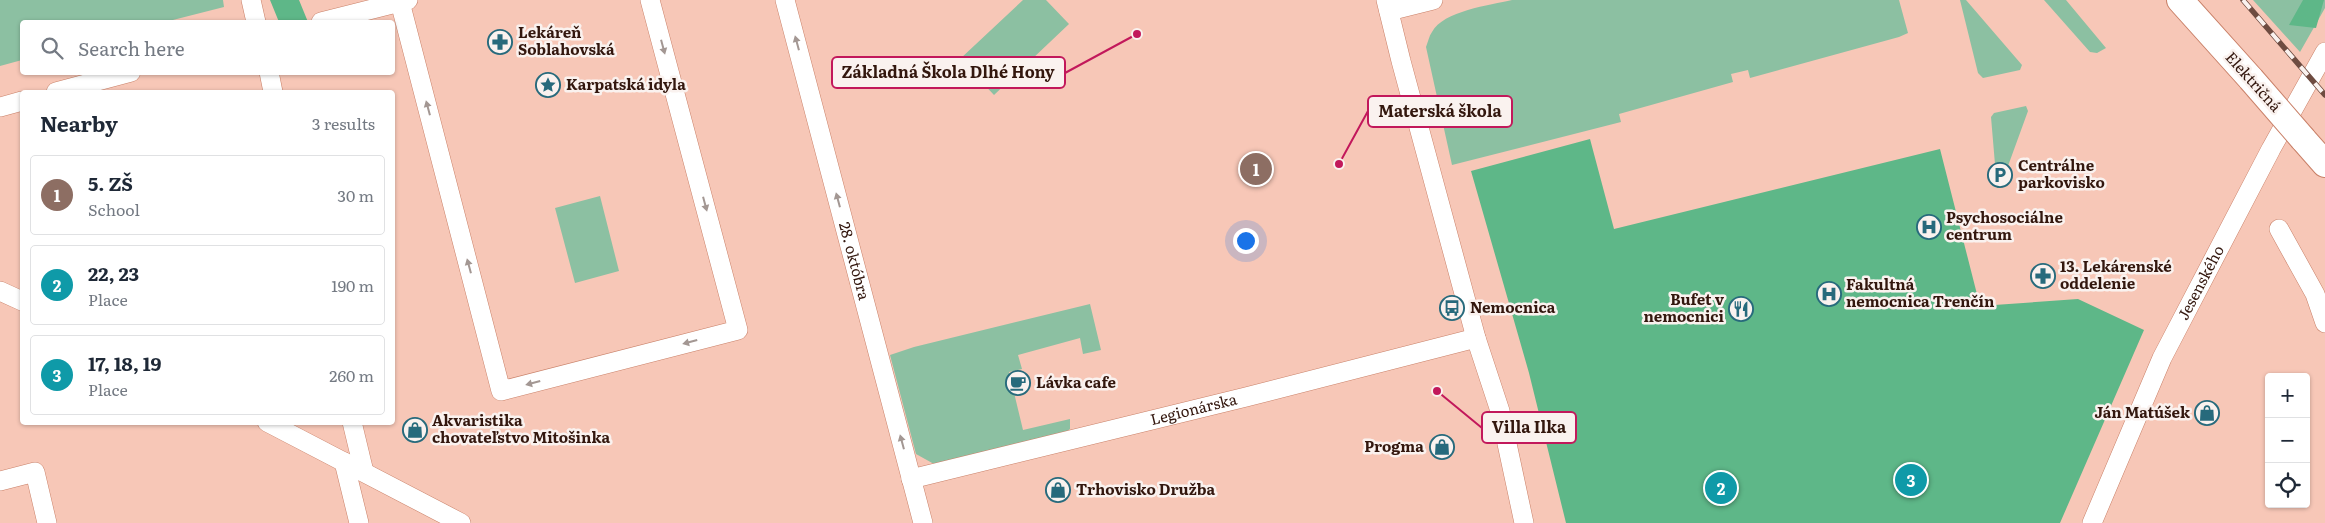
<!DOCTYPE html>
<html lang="en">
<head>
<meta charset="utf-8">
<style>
  :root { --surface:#fff; --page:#f2f2f3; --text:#1f2937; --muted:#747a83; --line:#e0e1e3; --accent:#111827 }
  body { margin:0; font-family:Literata,serif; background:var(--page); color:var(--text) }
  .controls { position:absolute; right:15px; bottom:15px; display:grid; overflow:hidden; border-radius:5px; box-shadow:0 1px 4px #0004 }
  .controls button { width:45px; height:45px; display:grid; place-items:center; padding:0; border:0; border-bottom:1px solid var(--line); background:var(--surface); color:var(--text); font:25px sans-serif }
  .you { position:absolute; left:1245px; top:240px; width:18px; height:18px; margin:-12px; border:4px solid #fff; border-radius:50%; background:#1a73e8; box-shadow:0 0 0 8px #1a73e833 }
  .badge { display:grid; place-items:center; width:32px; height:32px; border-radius:50%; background:var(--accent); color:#fff; font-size:16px; font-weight:700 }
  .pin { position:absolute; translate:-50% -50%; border:2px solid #fff; box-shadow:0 1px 5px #0006 }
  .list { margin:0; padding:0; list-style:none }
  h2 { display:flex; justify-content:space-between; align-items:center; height:65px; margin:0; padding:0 20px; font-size:21px }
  h2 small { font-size:16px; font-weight:400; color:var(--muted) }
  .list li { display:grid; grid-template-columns:32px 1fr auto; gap:15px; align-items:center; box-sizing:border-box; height:80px; margin:0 10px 10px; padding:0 10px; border:1px solid var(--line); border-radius:5px }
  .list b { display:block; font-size:19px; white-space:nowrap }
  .list p { margin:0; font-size:16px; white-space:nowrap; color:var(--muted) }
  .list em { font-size:16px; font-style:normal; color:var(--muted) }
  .icon { flex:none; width:28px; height:28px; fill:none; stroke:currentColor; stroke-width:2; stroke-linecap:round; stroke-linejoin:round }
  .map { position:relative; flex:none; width:2325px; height:523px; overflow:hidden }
  .search { position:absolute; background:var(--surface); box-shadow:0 1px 4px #0004; left:20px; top:20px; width:375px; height:55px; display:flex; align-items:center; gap:12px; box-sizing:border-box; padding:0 18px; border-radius:5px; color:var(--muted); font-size:19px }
  .panel { position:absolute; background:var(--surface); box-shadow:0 1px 4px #0004; left:20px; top:90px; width:375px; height:335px; border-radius:5px }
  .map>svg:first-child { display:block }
  .green { fill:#8cc0a2 }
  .forest { fill:#5eb788 }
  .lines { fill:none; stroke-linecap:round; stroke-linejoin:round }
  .minor-casing { stroke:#c98068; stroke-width:20 }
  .secondary-casing { stroke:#c98068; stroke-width:28 }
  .minor { stroke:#fff; stroke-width:19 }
  .secondary { stroke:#fff; stroke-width:26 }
  .rail-casing { stroke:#6e4c41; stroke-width:5.5 }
  .rail { stroke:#faf2ef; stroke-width:4; stroke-dasharray:11; stroke-linecap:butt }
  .secondary-bridge-casing { stroke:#c98068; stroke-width:28; stroke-linecap:butt }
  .secondary-bridge { stroke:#fff; stroke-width:26 }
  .oneway { fill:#a39793 }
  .labels { text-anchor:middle; stroke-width:5; stroke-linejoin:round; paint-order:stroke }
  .poi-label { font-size:15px; font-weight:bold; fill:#33170e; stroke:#faf2ef; text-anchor:start }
  .street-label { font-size:15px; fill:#33170e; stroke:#faf2ef }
  .leader { fill:none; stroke:#c2185b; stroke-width:2 }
  .callout-dot { fill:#c2185b; stroke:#faf2ef; stroke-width:2 }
  .callout { fill:#faf2ef; stroke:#c2185b; stroke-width:2 }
  .callout-label { font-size:16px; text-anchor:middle; font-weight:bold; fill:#33170e }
</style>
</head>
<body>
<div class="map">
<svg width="2325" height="523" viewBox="0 0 2325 523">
  <rect width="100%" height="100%" fill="#f7c7b7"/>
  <!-- green -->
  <path class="green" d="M0 0H223L224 7 165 22H22V60L0 66Z
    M1023 0H1046L1069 24 994 95 960 59Z
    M1512 0H1899L1908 33 1899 37 1750 78 1748 70 1731 74 1733 82 1619 114 1621 122 1452 165 1426 47C1428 42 1429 36 1432 32 1443 11 1490 5 1512 0Z
    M1960 0H1966L2022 65 2020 70 1983 78 1978 73Z
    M2044 0H2066L2106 48 2097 53 2090 52Z
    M2253 0H2325V8L2300 52Z
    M2026 106 2028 111 2000 188H1997L1991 117 1994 113Z
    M600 196 619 271 575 283 555 208Z
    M1090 304 1101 350 1083 354 1080 338 1018 355 1022 369 1009 372 1023 430 1070 419V429L1066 432 934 464 916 454 890 355 914 347Z"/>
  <!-- forest -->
  <path class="forest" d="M270 0H299L308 22H279Z
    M2303 0H2324L2316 28 2289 25Z
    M1590 139 1614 229 1940 149 1980 306 2078 299 2144 330 2060 523H1566L1529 373 1471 171Z"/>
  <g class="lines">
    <defs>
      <g id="minor">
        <path d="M251 0 256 22"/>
        <path id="s1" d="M785 0 923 523"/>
        <path d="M1386 0 1401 61 1476 338 1500 411 1524 523"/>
        <path d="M400 2 501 391 738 330 650 0"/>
        <path d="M1389 11 1433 0"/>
        <path d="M321 22 408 0"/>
        <path d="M269 72 273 92"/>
        <path d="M56 92 131 72"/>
        <path d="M0 107 22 101"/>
        <path d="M2279 229 2315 294 2325 323"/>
        <path d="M0 291 22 301"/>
        <path d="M267 422 461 523"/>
        <path d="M352 422 364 472"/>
        <path d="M344 462 359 523"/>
        <path id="s2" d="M911 479 1246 397 1476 338"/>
        <path d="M0 481 35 472 47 523"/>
        <path id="s3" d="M2092 523 2162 358 2271 149 2325 52"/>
      </g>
      <path id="secondary" d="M2180 0 2251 79
        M2303 139 2325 164"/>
    </defs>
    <!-- minor casing -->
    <use href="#minor" class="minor-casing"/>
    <!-- secondary casing -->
    <use href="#secondary" class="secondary-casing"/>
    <!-- minor -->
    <use href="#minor" class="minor"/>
    <!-- secondary -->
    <use href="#secondary" class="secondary"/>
    <defs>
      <path id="rail" d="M2243 0 2325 95"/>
    </defs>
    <!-- rail casing -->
    <use href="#rail" class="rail-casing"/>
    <!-- rail -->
    <use href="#rail" class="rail"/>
    <defs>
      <path id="secondary-bridge" d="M2251 79 2303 139"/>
    </defs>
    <!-- secondary-bridge casing -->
    <use href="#secondary-bridge" class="secondary-bridge-casing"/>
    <!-- secondary-bridge -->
    <use href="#secondary-bridge" class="secondary-bridge"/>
  </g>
  <!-- one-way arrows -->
  <defs><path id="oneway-solid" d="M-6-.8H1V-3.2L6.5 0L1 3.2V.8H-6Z" transform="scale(1.25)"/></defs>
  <g class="oneway">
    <use href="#oneway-solid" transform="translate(797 43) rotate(-105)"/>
    <use href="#oneway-solid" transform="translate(663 47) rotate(75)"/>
    <use href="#oneway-solid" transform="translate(428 108) rotate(-105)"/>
    <use href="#oneway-solid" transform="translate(838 200) rotate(-105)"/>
    <use href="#oneway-solid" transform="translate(705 204) rotate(75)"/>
    <use href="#oneway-solid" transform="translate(469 266) rotate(-105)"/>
    <use href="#oneway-solid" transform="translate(690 342) rotate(165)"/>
    <use href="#oneway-solid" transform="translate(533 383) rotate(165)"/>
    <use href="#oneway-solid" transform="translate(902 442) rotate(-105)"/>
  </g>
  <!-- icons -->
  <defs>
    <symbol id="pharmacy-ring" viewBox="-11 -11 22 22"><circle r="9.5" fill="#faf2ef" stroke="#276a7c" stroke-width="1.5"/><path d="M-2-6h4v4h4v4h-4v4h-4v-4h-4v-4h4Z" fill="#276a7c"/></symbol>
    <symbol id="sight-ring" viewBox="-11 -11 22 22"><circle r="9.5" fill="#faf2ef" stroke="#276a7c" stroke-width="1.5"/><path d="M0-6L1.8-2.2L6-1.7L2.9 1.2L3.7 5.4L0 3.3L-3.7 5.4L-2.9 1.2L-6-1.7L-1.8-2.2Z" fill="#276a7c"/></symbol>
    <symbol id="parking-ring" viewBox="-11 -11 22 22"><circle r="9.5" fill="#faf2ef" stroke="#276a7c" stroke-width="1.5"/><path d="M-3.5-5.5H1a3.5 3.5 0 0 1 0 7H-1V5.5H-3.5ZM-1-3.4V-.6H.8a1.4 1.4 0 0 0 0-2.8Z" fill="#276a7c"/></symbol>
    <symbol id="hospital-ring" viewBox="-11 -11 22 22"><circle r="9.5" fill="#faf2ef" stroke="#276a7c" stroke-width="1.5"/><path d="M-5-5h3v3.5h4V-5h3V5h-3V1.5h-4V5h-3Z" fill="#276a7c"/></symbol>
    <symbol id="bus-ring" viewBox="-11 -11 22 22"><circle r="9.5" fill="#faf2ef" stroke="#276a7c" stroke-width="1.5"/><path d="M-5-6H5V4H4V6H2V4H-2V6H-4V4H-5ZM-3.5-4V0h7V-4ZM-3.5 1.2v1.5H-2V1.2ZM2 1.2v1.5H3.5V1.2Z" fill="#276a7c"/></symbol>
    <symbol id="restaurant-ring" viewBox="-11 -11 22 22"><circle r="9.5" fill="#faf2ef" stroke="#276a7c" stroke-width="1.5"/><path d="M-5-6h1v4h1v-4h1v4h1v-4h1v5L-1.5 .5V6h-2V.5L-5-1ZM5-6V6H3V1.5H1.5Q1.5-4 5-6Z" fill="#276a7c"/></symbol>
    <symbol id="cafe-ring" viewBox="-11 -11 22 22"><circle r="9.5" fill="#faf2ef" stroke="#276a7c" stroke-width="1.5"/><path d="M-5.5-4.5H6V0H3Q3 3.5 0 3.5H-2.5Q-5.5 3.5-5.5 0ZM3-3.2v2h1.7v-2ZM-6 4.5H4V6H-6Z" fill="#276a7c"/></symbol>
    <symbol id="shop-ring" viewBox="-11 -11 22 22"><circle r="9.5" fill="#faf2ef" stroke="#276a7c" stroke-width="1.5"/><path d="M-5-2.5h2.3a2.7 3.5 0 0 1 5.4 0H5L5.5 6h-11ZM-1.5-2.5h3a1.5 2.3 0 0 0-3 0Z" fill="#276a7c"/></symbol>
  </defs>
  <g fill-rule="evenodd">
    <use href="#pharmacy-ring" x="486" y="28" width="28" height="28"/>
    <use href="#sight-ring" x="534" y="71" width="28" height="28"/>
    <use href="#parking-ring" x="1986" y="161" width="28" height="28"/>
    <use href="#hospital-ring" x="1915" y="213" width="28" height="28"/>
    <use href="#pharmacy-ring" x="2029" y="262" width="28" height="28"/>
    <use href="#hospital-ring" x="1815" y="280" width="28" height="28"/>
    <use href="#bus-ring" x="1438" y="294" width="28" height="28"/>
    <use href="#restaurant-ring" x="1727" y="295" width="28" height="28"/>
    <use href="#cafe-ring" x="1004" y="369" width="28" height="28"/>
    <use href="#shop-ring" x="2193" y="399" width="28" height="28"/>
    <use href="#shop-ring" x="401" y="416" width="28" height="28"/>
    <use href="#shop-ring" x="1428" y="433" width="28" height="28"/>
    <use href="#shop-ring" x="1044" y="476" width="28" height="28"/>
  </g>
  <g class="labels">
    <!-- poi labels -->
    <g class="poi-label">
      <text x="518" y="38">Lekáreň<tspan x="518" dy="17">Soblahovská</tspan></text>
      <text x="566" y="90">Karpatská idyla</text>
      <text x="2018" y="171">Centrálne<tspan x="2018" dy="17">parkovisko</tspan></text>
      <text x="1946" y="223">Psychosociálne<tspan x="1946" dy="17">centrum</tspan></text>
      <text x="2060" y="272">13. Lekárenské<tspan x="2060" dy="17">oddelenie</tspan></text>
      <text x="1846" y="290">Fakultná<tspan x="1846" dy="17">nemocnica Trenčín</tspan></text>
      <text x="1724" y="305" text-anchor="end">Bufet v<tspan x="1724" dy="17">nemocnici</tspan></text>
      <text x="1470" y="313">Nemocnica</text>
      <text x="1036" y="388">Lávka cafe</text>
      <text x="2190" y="418" text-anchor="end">Ján Matúšek</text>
      <text x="432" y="426">Akvaristika<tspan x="432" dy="17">chovateľstvo Mitošinka</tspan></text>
      <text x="1424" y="452" text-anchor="end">Progma</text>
      <text x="1076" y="495">Trhovisko Družba</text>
    </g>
    <!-- street labels -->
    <g class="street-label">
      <text transform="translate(2253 82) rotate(48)" y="5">Električná</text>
      <text dy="5" stroke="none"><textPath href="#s1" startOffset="270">28. októbra</textPath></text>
      <text dy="5" stroke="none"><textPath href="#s3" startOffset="264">Jesenského</textPath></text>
      <text dy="5" stroke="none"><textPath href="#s2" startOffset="291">Legionárska</textPath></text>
    </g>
  </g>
  <!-- callouts -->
  <path class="leader" d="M1137 34L1065 73M1339 164L1368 111M1437 391L1482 428"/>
  <g class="callout-dot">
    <circle cx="1137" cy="34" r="5"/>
    <circle cx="1339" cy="164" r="5"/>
    <circle cx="1437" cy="391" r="5"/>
  </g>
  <g class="callout">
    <rect x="832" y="57" width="233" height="31" rx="5"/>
    <rect x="1368" y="96" width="144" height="31" rx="5"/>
    <rect x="1482" y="412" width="94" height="31" rx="5"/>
  </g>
  <g class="callout-label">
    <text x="948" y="78">Základná Škola Dlhé Hony</text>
    <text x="1440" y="117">Materská škola</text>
    <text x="1529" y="433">Villa Ilka</text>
  </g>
</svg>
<div class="controls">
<button>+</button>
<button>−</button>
<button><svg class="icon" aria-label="locate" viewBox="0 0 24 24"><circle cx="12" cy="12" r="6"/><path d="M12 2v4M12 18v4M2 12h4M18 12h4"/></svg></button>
</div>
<div class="you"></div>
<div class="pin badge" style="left:1256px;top:169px;background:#8d6e63">1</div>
<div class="pin badge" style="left:1721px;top:488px;background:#0f9aa8">2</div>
<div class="pin badge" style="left:1911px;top:480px;background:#0f9aa8">3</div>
<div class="search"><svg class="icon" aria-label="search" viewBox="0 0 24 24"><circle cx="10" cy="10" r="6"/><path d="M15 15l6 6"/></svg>Search here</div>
<section class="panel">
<h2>Nearby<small>3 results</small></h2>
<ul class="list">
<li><span class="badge" style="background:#8d6e63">1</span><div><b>5. ZŠ</b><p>School</p></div><em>30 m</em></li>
<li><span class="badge" style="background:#0f9aa8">2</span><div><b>22, 23</b><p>Place</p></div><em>190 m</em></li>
<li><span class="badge" style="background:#0f9aa8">3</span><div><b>17, 18, 19</b><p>Place</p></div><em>260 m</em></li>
</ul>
</section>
</div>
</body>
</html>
